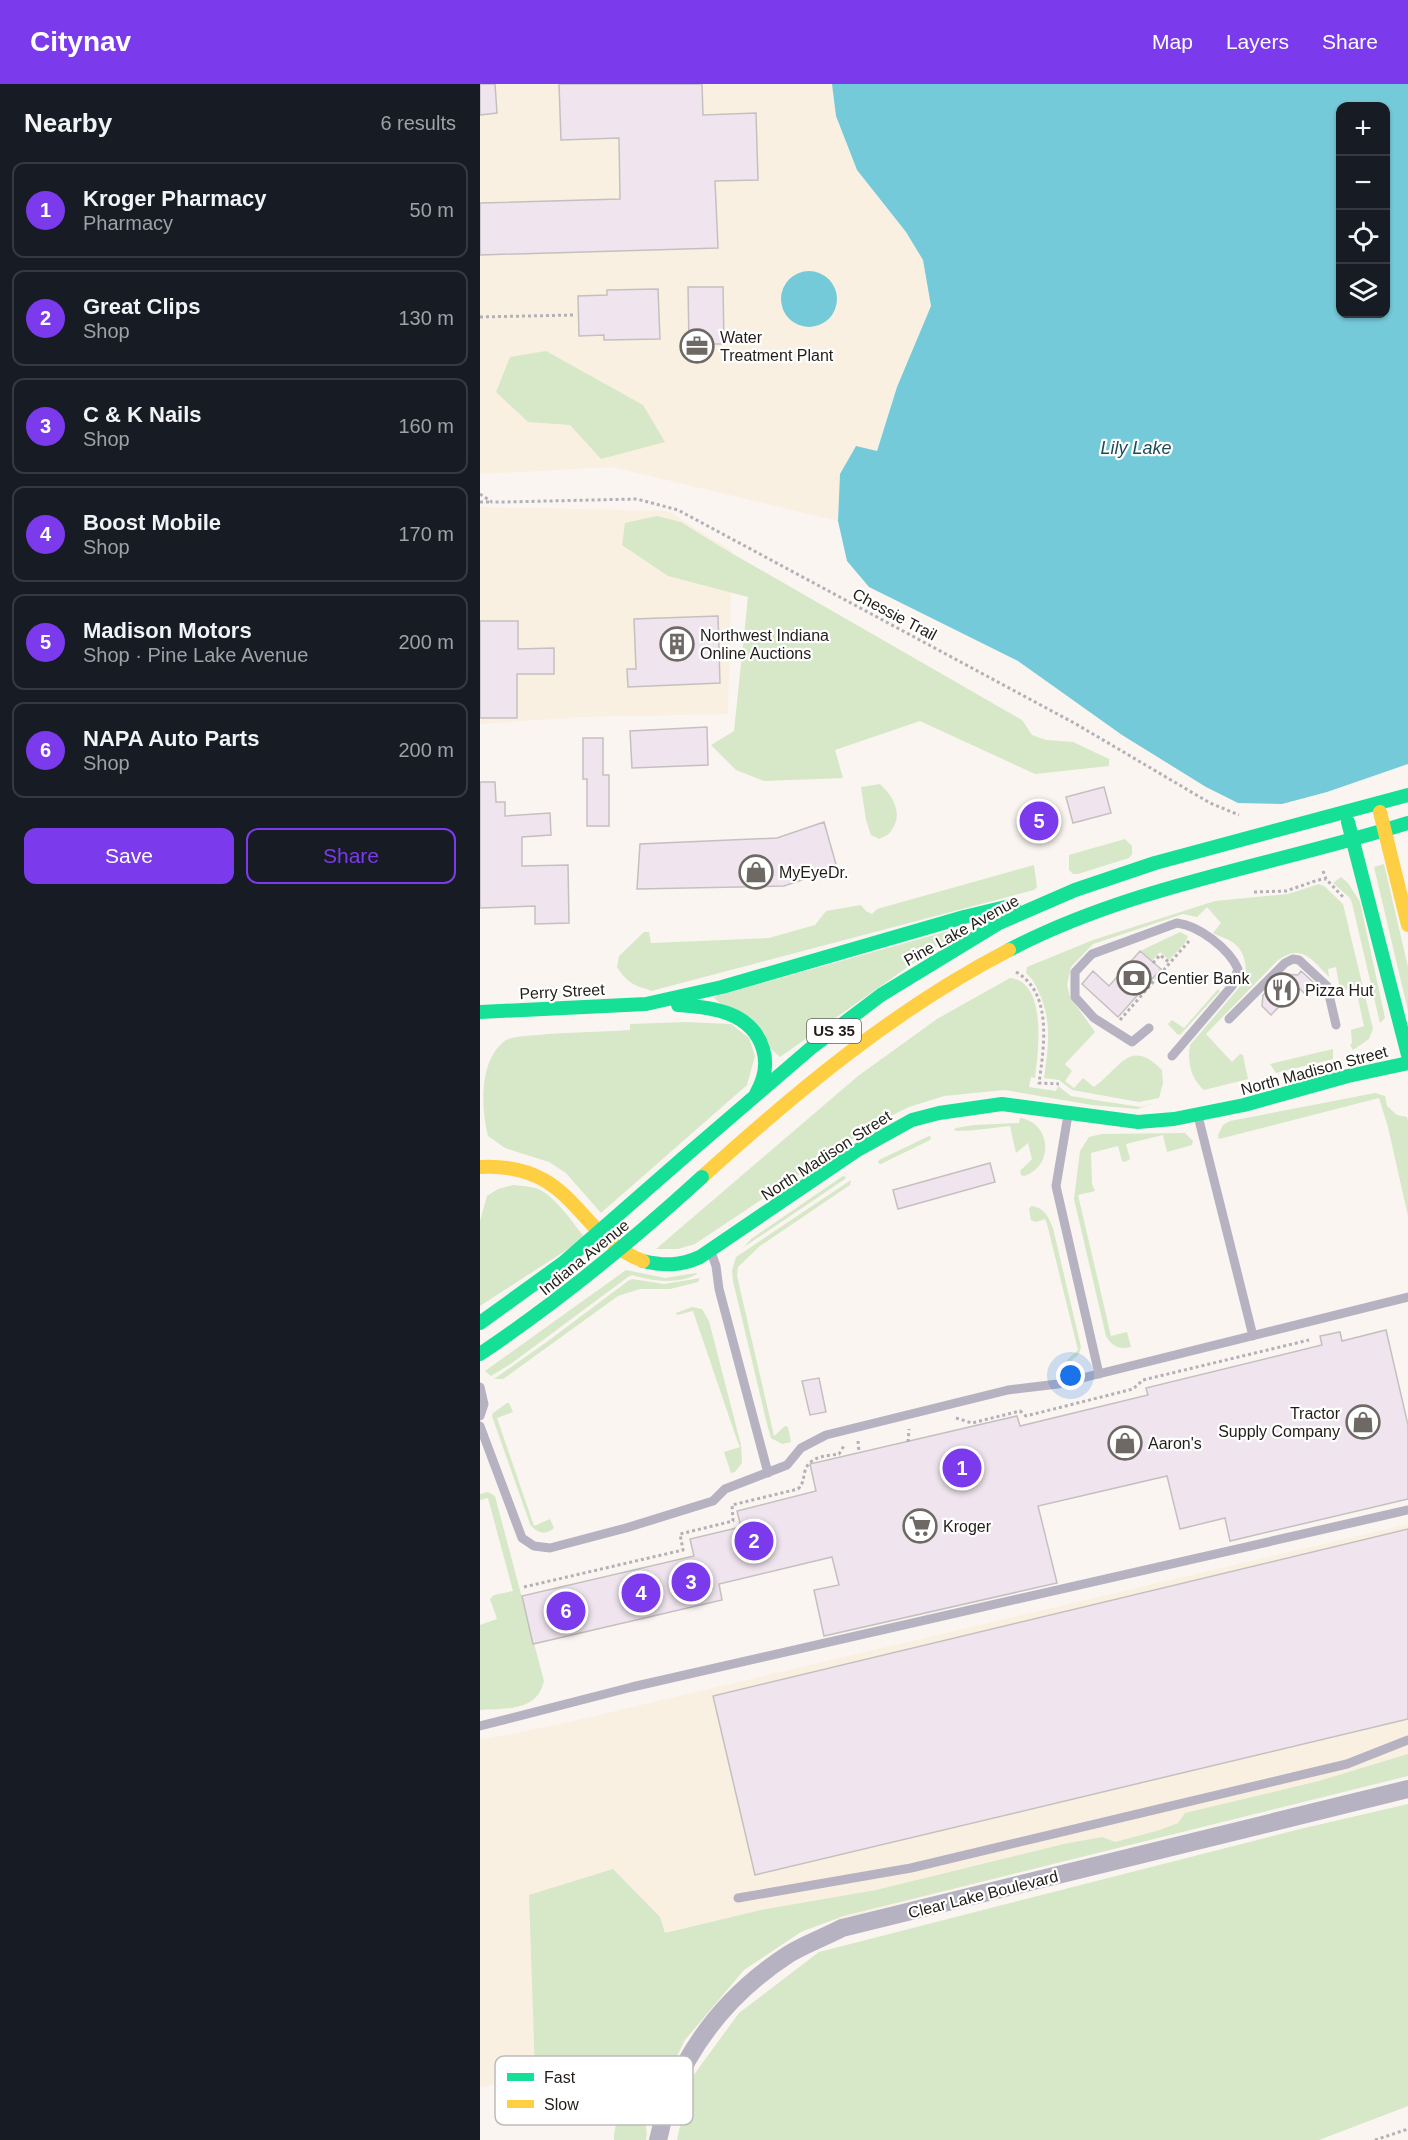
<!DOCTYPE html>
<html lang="en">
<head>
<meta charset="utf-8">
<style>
  :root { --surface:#171b24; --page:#20242c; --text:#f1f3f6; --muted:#9ea1a6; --line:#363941; --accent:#7c3aed }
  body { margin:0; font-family:Helvetica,sans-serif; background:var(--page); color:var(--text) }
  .controls { position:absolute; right:18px; top:18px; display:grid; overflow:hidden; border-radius:12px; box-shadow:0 2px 4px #0004 }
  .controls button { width:54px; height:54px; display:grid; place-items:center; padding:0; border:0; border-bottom:2px solid var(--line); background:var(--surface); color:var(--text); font:30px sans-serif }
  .you { position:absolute; left:591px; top:1292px; width:21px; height:21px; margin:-15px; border:4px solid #fff; border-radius:50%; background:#1a73e8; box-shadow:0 0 0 9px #1a73e833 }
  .badge { display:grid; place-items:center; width:39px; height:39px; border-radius:50%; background:var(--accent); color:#fff; font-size:20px; font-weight:700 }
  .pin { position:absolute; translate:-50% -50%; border:3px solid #fff; box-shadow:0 2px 6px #0006 }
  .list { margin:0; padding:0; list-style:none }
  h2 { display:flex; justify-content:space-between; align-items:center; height:78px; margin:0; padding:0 24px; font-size:26px }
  h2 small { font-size:20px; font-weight:400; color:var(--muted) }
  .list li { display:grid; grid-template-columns:39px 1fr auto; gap:18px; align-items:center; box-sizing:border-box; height:96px; margin:0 12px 12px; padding:0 12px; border:2px solid var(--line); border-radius:12px }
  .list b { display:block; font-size:22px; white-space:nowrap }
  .list p { margin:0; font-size:20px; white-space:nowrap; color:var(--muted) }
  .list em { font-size:20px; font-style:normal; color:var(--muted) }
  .actions { display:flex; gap:12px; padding:18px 24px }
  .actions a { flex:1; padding:14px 0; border:2px solid var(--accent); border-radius:12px; text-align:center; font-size:21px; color:var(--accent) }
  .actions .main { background:var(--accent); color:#fff }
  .icon { flex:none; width:33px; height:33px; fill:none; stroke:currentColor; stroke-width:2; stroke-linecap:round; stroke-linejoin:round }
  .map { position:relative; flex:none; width:928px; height:2056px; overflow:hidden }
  header { display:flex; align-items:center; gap:36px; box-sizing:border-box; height:84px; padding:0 30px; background:var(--accent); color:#fff }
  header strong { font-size:28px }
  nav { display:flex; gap:33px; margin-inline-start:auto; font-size:21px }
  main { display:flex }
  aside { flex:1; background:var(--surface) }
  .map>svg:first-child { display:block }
  .industrial { fill:#f9f0e2 }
  .green { fill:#d6e8c7 }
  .water { fill:#75cada; fill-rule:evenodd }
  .building { fill:#f0e5ee; stroke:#c4c0c0; stroke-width:1.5 }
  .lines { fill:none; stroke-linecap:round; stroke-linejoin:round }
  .path { stroke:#b4b0b7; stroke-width:3; stroke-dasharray:3 3; stroke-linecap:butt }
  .lane { stroke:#b6b2c1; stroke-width:9 }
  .street { stroke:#b6b2c1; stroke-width:18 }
  .fast { stroke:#16e098; stroke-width:14 }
  .slow { stroke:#ffcf43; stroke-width:14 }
  .fast-bridge { stroke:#16e098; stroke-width:14 }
  .labels { text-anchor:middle; stroke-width:4.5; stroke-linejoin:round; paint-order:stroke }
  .shield { fill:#fff; stroke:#64615d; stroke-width:1.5 }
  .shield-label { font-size:15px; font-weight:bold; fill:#221d18 }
  .poi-label { font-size:16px; fill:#221d18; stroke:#fff; text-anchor:start }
  .street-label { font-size:16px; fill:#221d18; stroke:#fff }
  .water-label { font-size:18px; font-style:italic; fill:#194d58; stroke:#fff }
  .key { fill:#fff; stroke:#bdbbba; stroke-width:1.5 }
  .key-label { font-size:16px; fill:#221d18 }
</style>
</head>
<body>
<header>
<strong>Citynav</strong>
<nav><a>Map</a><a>Layers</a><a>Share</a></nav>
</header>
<main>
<aside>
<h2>Nearby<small>6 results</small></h2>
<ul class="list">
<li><span class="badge">1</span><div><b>Kroger Pharmacy</b><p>Pharmacy</p></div><em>50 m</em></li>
<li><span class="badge">2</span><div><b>Great Clips</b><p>Shop</p></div><em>130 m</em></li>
<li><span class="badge">3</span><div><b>C &amp; K Nails</b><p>Shop</p></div><em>160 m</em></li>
<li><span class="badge">4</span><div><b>Boost Mobile</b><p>Shop</p></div><em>170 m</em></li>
<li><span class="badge">5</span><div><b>Madison Motors</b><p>Shop · Pine Lake Avenue</p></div><em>200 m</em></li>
<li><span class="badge">6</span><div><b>NAPA Auto Parts</b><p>Shop</p></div><em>200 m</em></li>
</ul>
<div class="actions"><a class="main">Save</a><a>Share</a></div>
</aside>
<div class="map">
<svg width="928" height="2056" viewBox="0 0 928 2056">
  <rect width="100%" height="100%" fill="#faf5f0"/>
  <!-- industrial -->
  <path class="industrial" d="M0 0H352L356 32 377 86 426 148 443 176 451 222 417 303 396 368 360 390 358 437 132 383 0 390Z
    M0 423 188 427 252 467 248 630 102 633 0 640Z
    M928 1440V1687L259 1861 59 1992 0 2003V1656L80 1640Z"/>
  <!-- green -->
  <path class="green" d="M66 267 163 321 185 358 121 375 90 341 48 338 16 308 30 273Z
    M177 432 201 438 241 463 542 636 552 651 566 656 593 658 629 675V682L555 690 440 637 355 666 363 694 284 697 256 686 231 661 254 647 268 513 188 492 142 461 145 439Z
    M400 700C413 712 424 730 411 747 409 751 403 753 399 755L391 751 386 736 381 703Z
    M645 755 652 762V770L649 774 598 790H593L589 786V771Z
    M904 780 928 883V927L894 783Z
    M554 781 557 803 554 806 171 907C166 904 162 904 157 902 148 898 142 891 137 883L139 872 164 848H169L171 859 289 854 335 841 346 827 381 821 386 827 392 830 397 825Z
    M861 793 868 799 880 818 905 934 900 939 872 819 870 814 853 799Z
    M839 800 844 802 863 820 893 945 889 955 873 966 870 961 872 959 871 946 884 942 876 905 860 906 856 883 848 885 849 893C831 875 822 859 797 877L726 950 752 978 760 970 763 971 768 995 724 1006C711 995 707 978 710 961L763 899C768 887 766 870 756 861 750 855 740 853 733 849L741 839 727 823 717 833 703 830 613 860 591 883 587 901 590 913 615 948 585 980 592 987 585 997 594 1004 603 994 614 1003C641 984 649 953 682 986L683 999 679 1014 659 1018 592 1006 579 996 564 994C568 965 572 941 561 913 557 904 554 896 546 889L547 883 613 856 735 817 808 810Z
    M486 842 300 973 233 913Z
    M700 848 708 852 705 859 689 876 680 868 672 877 660 867Z
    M530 894C568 898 558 969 555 994L551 993 549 1003 576 1007 578 1002 591 1012 621 1017 661 1023 675 1019 657 1025 612 1021 525 1006 464 1012 429 1023 395 1040 215 1160 198 1165H176L378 992 457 935Z
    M738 905 740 907 701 950 698 951 688 940 692 936 704 944Z
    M206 938 251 940 269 954 275 972 267 1001 121 1129 86 1089 69 1078 25 1064 8 1052C0 1021 0 974 26 956 35 952 47 952 58 951 88 948 119 948 150 946V940Z
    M853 965V975L796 989 790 980Z
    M895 1009 905 1012 907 1022 917 1031 927 1033 928 1037V1132L908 1043 899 1014 739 1055 738 1051 743 1041 750 1037Z
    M540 1034C572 1039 574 1083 544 1092L541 1091 540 1087 552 1075 548 1059 536 1069 530 1042C518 1043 482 1049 474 1046L476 1044 494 1041 539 1039Z
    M705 1049 713 1057 712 1061 687 1068 683 1051 646 1060 650 1075 645 1078 642 1077 638 1062 611 1069 612 1100 615 1107 598 1111 631 1252 647 1248 651 1263C638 1266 632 1262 626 1252L594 1115 600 1067 609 1053 622 1050Z
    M449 1052 451 1053 450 1056 401 1080 398 1079 399 1076Z
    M363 1092 366 1093 365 1095 264 1163 271 1155Z
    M371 1096 370 1101 280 1162 258 1183 257 1192 294 1352 305 1342 308 1343 311 1358 302 1360 291 1354 286 1336 253 1197 252 1186 256 1173Z
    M33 1101C41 1102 50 1102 58 1105 75 1112 93 1139 105 1154L0 1222V1137L7 1112 18 1105Z
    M551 1122C565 1124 568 1132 573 1144L601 1263 599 1270 590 1278 586 1277 598 1266 567 1140 565 1135 556 1138 551 1136 549 1125Z
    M146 1186 185 1194 216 1189 217 1190C198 1201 172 1197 152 1191L148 1193 32 1279 11 1292 5 1287Z
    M220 1194 218 1198 190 1205H160L138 1212 23 1295H14L68 1257 148 1197 152 1195 184 1200Z
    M212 1223 222 1225 229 1237 261 1361 262 1379 255 1388 251 1389 244 1368 260 1363 257 1356 213 1227 197 1231 196 1229Z
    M27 1319H29L33 1328 17 1334 54 1442 70 1435 74 1444C66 1452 56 1449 50 1440L12 1332 13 1329Z
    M8 1408 15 1412 64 1597C57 1628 26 1624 0 1626V1541L17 1535 10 1515 14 1511 33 1507 8 1414 0 1416V1410Z
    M928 1670V1692L363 1832 321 1848 264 1886 205 1956 185 1996 174 2003 50 2013 55 1988 49 1811 133 1785 180 1833 185 1849 281 1826 396 1806 584 1760 622 1753 635 1758 680 1746 698 1739 705 1729 839 1697Z
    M928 1720V2022L839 2056H197L210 1996 259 1929 339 1868 816 1746Z
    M148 2026C162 2032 169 2040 166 2056H134C134 2044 137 2032 148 2026Z"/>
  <!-- water -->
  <path class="water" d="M352 0H928V680L847 708 802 720 758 719 726 703 642 651 538 577 389 503 367 477 358 437 360 390 376 362 397 367 417 303 451 222 443 176 426 148 377 86 356 32ZM906 22V230H860V22Z
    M301 215a28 28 0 1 1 56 0a28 28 0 1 1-56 0Z"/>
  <!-- building -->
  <path class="building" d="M0 0H15L17 29 0 31Z
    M79 0H222L223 31 276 29 278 96 235 97 238 164 0 171V119L140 115 139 54 81 56Z
    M208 203H243L244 260H209Z
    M178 205 180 255 124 256V251L99 252 98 212 127 211V206Z
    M238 532 240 599 148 603 147 585H156L154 535Z
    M0 537H38V565L74 564V590H37V634H0Z
    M227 643 228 681 152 684 150 647Z
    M103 654H123V691H129V742H107V695H103Z
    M0 698H15L16 718H25V732L70 729 71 751 42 753V782L88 781 89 839 55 840V822L0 824Z
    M624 703 631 729 593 739 586 713Z
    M344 738 357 784 304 802 157 805 160 760 297 754Z
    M660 867 681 885 638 933 602 900 613 887 629 902Z
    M821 887 833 898 824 909 818 903 791 931 782 922 783 911 804 890 818 891Z
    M510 1079 515 1098 418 1125 413 1106Z
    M906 1246 928 1341V1415L750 1457 745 1434 700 1445 687 1392 558 1422 577 1499 344 1552 334 1506 359 1501 352 1473 239 1500 242 1516 53 1560 42 1512 214 1472 210 1455 261 1443 257 1427 336 1407 330 1380 537 1332 540 1342 668 1311 666 1304 842 1261 840 1252 860 1248 862 1257Z
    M339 1294 346 1328 330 1331 322 1297Z
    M928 1445V1635L275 1791 233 1612Z"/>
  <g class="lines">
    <!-- path -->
    <path class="path" d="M0 233 94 231
      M0 410 12 418H24L157 415 198 426 596 640 730 719 759 731
      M0 418H10
      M843 787 846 795 864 814
      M774 808 806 807 838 796 846 795
      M673 879 680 871 690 879
      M536 888C573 909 564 963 559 999L579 1000
      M640 936 709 857
      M476 1334 492 1339 540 1327 546 1332 653 1305 663 1296 829 1256
      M378 1357 379 1369
      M428 1358 429 1345
      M44 1503 203 1466 200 1450 253 1437 252 1421 318 1405C324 1399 323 1394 325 1387 329 1372 347 1372 359 1370L365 1360
      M895 2056 928 2045"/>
    <!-- lane -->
    <path class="lane" d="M749 935 805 879 813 875 819 876 847 902 856 941
      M669 944 652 958 614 934 595 913V888L612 870 697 839C720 842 749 865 758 885L752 902 692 972
      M588 1031 576 1102 619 1290
      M718 1032 773 1252
      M231 1168 236 1182 239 1205 288 1389
      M0 1303 4 1320 0 1332
      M0 1342 42 1454 54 1462 70 1464 146 1444 233 1417 245 1405 307 1381 321 1364 346 1351 528 1306 578 1300 928 1213
      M0 1642 152 1603 928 1426
      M258 1814 431 1784 867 1680 928 1656"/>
    <!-- street -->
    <path class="street" d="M178 2056C182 2042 184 2025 190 2012 214 1953 255 1905 309 1870 325 1860 345 1853 362 1844L928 1705"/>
    <!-- fast -->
    <path class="fast" d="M868 738 928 971
      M529 866C653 801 796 781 928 739
      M166 920 242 903 484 833 534 821
      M198 921C232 923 272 928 283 965 288 981 284 996 276 1010
      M0 928 166 920
      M203 1074 331 964 401 911 519 839 595 806 675 779 928 711
      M163 1177C184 1182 200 1182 220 1173L376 1067 432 1036 459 1029 522 1020 658 1038 694 1035 764 1021 868 992 928 979"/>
    <!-- slow -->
    <path class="slow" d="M900 728 928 841
      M0 1083C95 1078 95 1151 163 1177
      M222 1093C317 1007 415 925 529 866"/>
    <!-- fast-bridge -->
    <path class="fast-bridge" d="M0 1239 83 1179 203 1074
      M0 1270C79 1217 152 1157 222 1093"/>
  </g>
  <!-- icons -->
  <defs>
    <symbol id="office-ring" viewBox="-11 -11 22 22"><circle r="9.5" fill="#fff" stroke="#6e6964" stroke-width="1.5"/><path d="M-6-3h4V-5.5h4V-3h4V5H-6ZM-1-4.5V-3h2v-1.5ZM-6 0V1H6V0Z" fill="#6e6964"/></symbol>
    <symbol id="building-ring" viewBox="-11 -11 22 22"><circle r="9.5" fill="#fff" stroke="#6e6964" stroke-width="1.5"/><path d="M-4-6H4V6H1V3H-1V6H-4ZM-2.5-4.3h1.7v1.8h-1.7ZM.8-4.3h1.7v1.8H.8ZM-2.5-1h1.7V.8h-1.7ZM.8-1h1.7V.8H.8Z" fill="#6e6964"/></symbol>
    <symbol id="shop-ring" viewBox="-11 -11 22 22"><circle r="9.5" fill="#fff" stroke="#6e6964" stroke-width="1.5"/><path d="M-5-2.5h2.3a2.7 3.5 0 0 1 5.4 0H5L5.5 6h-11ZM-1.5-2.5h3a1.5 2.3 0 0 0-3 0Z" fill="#6e6964"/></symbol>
    <symbol id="bank-ring" viewBox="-11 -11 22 22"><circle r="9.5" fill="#fff" stroke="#6e6964" stroke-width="1.5"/><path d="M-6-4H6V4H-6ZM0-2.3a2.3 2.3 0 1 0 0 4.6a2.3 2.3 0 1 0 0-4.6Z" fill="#6e6964"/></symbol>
    <symbol id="restaurant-ring" viewBox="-11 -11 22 22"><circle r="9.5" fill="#fff" stroke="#6e6964" stroke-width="1.5"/><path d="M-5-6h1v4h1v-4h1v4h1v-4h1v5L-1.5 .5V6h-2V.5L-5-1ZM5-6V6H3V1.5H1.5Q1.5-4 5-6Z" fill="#6e6964"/></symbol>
    <symbol id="supermarket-ring" viewBox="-11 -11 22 22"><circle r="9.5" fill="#fff" stroke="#6e6964" stroke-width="1.5"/><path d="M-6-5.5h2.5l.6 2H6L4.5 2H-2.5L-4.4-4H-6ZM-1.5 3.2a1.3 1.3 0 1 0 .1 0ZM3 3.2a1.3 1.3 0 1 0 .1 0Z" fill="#6e6964"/></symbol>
  </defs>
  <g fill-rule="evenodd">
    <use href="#office-ring" x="198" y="243" width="38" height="38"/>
    <use href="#building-ring" x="178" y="541" width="38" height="38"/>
    <use href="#shop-ring" x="257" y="769" width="38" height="38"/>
    <use href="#bank-ring" x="635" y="875" width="38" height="38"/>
    <use href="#restaurant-ring" x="783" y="887" width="38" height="38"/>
    <use href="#shop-ring" x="864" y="1319" width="38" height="38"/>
    <use href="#shop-ring" x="626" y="1340" width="38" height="38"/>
    <use href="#supermarket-ring" x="421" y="1423" width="38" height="38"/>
  </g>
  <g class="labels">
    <!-- shield labels -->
    <rect class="shield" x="327" y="935" width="54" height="24" rx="4.5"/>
    <g class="shield-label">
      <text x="354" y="952">US 35</text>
    </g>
    <!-- poi labels -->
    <g class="poi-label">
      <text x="240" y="259">Water<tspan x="240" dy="18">Treatment Plant</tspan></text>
      <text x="220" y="557">Northwest Indiana<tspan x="220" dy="18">Online Auctions</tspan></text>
      <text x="299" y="794">MyEyeDr.</text>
      <text x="677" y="900">Centier Bank</text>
      <text x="825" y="912">Pizza Hut</text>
      <text x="860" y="1335" text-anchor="end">Tractor<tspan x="860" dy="18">Supply Company</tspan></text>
      <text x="668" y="1365">Aaron's</text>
      <text x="463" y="1448">Kroger</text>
    </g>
    <!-- street labels -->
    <g class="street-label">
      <text transform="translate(415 530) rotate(28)" y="6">Chessie Trail</text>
      <text transform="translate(481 846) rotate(-29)" y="6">Pine Lake Avenue</text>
      <text transform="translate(82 907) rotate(-3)" y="6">Perry Street</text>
      <text transform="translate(834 986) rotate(-15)" y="6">North Madison Street</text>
      <text transform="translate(346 1071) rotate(-33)" y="6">North Madison Street</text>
      <text transform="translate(104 1173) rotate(-39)" y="6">Indiana Avenue</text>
      <text transform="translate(503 1810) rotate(-14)" y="6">Clear Lake Boulevard</text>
    </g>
    <!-- water labels -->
    <g class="water-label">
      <text x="656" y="370">Lily Lake</text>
    </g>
  </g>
  <!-- legend -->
  <rect x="15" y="1972" width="198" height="69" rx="9" class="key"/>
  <rect x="27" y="1989" width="27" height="8" fill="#16e098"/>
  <rect x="27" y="2016" width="27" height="8" fill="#ffcf43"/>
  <g class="key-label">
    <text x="64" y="1999">Fast</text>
    <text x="64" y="2026">Slow</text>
  </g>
</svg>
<div class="controls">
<button>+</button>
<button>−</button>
<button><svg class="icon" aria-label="locate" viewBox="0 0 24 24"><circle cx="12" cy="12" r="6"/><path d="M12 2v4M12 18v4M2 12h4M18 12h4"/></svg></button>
<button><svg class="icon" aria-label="layers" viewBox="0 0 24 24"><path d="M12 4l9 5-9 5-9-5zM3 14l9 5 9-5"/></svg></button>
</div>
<div class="you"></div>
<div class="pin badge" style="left:482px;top:1384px">1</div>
<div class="pin badge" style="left:274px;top:1457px">2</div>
<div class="pin badge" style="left:211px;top:1498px">3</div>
<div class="pin badge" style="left:161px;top:1509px">4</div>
<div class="pin badge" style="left:559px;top:737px">5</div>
<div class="pin badge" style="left:86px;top:1527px">6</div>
</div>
</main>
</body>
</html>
